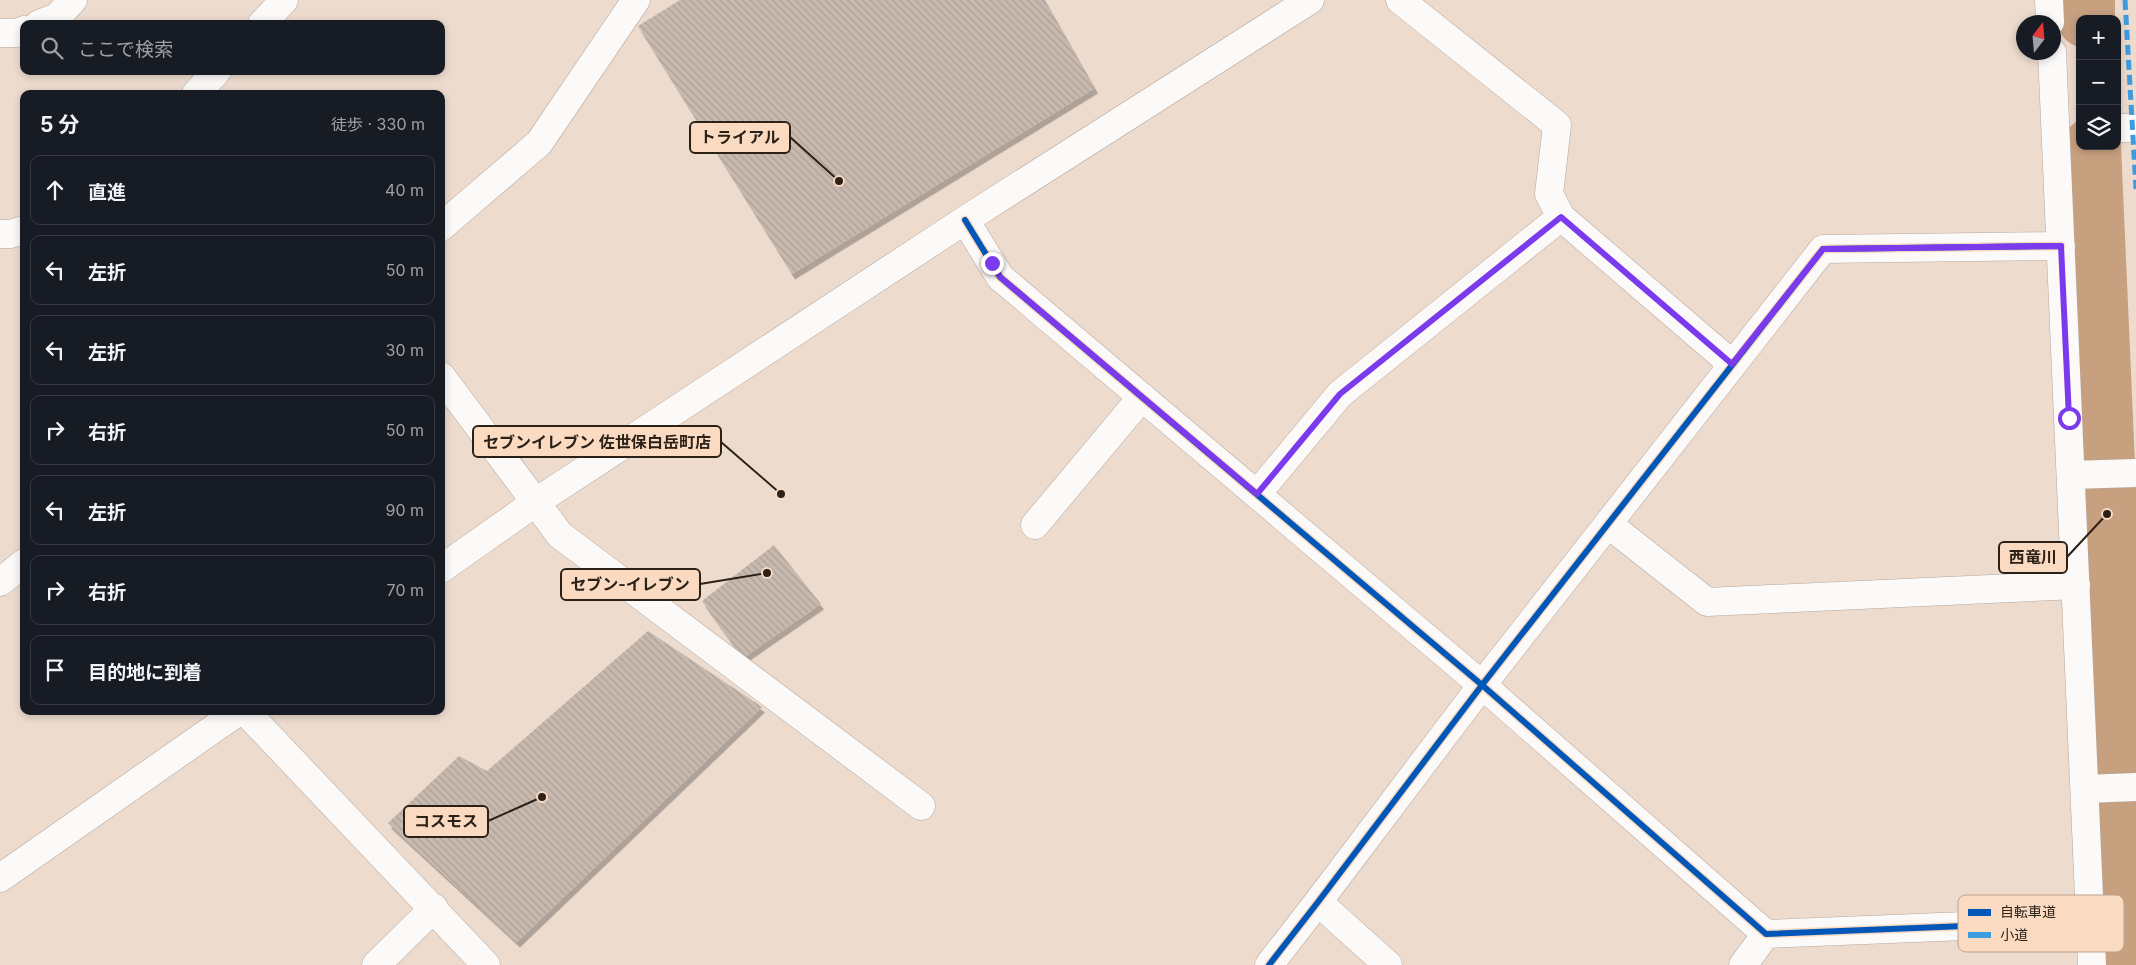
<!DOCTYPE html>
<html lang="ja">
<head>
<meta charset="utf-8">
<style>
  :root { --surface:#171b24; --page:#242831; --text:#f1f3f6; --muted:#9ea1a6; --line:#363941 }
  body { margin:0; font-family:Inter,"Noto Sans JP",sans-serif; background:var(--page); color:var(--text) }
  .controls { position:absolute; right:15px; top:15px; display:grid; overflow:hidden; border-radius:10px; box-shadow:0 2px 8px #0003 }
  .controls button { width:45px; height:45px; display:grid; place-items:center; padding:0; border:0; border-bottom:1px solid var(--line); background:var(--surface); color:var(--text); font:25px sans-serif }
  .compass { position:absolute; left:2016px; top:15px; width:45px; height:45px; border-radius:50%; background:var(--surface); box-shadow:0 2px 8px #0003; rotate:16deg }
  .stop { position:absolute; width:15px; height:15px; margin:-11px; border:4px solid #7c3aed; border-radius:50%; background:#fff }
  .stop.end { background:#7c3aed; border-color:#fff; box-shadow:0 1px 5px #0008 }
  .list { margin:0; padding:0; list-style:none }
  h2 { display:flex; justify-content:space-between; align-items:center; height:65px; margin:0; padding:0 20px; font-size:21px }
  h2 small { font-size:16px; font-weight:400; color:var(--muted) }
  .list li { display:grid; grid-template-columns:32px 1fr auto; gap:15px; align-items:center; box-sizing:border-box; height:70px; margin:0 10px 10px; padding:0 10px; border:1px solid var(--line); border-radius:10px }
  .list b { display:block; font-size:19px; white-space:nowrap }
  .list em { font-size:16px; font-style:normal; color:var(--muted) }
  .icon { flex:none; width:28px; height:28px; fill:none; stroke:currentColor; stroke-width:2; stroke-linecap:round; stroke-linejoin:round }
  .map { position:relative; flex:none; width:2136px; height:965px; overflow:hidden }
  .search { position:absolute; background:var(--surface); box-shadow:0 2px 8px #0003; left:20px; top:20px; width:425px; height:55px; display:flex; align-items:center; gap:12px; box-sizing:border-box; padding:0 18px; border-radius:10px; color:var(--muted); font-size:19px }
  .panel { position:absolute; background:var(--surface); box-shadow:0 2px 8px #0003; left:20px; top:90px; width:425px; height:625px; border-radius:10px }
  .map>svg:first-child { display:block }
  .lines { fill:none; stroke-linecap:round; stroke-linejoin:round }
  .river { stroke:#c7a080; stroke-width:58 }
  .building { fill:url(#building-back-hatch); filter:url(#shadow) }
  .minor-casing { stroke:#b5a79d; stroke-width:29 }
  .minor { stroke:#fcfaf8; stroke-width:28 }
  .quiet { stroke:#3d9bdf; stroke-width:5; stroke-dasharray:10 5; stroke-linecap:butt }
  .cycleway-casing { stroke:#fadac1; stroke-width:9 }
  .cycleway { stroke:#0057b8; stroke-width:6 }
  .route { stroke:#7c3aed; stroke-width:6 }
  .key { fill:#fadac1; stroke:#bca28e; stroke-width:1 }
  .key-label { font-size:14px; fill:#2c2117 }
  .leader { fill:none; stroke:#2c2117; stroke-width:2 }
  .callout-dot { fill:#2c2117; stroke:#fadac1; stroke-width:2 }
  .callout { fill:#fadac1; stroke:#2c2117; stroke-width:2 }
  .callout-label { font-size:16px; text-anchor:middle; font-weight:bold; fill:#2c2117 }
</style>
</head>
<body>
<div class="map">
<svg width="2136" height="965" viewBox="0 0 2136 965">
  <defs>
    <pattern id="building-back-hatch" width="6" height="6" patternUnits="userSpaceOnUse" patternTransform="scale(1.25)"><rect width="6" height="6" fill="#c8b9af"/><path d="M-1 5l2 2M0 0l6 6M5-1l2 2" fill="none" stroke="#ac9f96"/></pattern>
    <filter id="shadow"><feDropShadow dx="3" dy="5.5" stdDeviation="0" flood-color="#0004"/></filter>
  </defs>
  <rect width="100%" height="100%" fill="#eddbce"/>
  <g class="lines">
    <!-- river -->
    <path class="river" d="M2086 0V19
      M2092 146 2128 965"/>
  </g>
  <!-- building -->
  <path class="building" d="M680 0H1045L1095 88 792 274 638 26Z
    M774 545 821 604 743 658 702 601Z
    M648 631 762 707 517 942 388 823 459 756 487 771Z"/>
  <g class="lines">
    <defs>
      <path id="minor" d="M1400 0 1557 125 1549 194 1561 217 1732 364
        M2049 0 2050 22
        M39 24 57 17 73 0
        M262 24 284 0
        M0 33H16L24 30
        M2052 52 2092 965
        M196 94 217 71
        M2117 128H2132
        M965 220 1000 277 1482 685 1766 934 2090 921
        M441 227 539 143 636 0
        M0 234H10L24 230
        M441 376 560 535 921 806
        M2071 475 2136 473
        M1257 494 1340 394 1561 217
        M1608 524 1707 602 2076 585
        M1035 525 1142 397
        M441 569 536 502 965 220 1310 0
        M0 582 24 563
        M245 711 486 965
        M2085 789 2136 787
        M0 878 239 711
        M1318 902 1388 965
        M376 965 434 908
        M1269 965 1318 902 1482 685 1823 249 2061 246
        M1743 965 1766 934"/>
    </defs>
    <!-- minor casing -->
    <use href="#minor" class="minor-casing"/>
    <!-- minor -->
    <use href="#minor" class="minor"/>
    <!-- quiet -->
    <path class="quiet" d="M2125 0 2136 189"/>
    <defs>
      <path id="cycleway" d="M965 220 1000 277 1482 685 1766 934 2090 921
        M1269 965 1318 902 1482 685 1823 249 2061 246"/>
    </defs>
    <!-- cycleway casing -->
    <use href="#cycleway" class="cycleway-casing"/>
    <!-- cycleway -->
    <use href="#cycleway" class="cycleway"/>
  </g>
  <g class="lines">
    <!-- route -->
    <path class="route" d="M992 263 1000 277 1257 494 1340 394 1561 217 1732 364 1823 249 2061 246 2069 418"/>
  </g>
  <!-- legend -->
  <rect x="1958" y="895" width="166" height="57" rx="8" class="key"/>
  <rect x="1968" y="909" width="23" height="7" fill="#0057b8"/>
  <rect x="1968" y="932" width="23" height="6" fill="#3d9bdf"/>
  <g class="key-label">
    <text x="2000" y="917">自転車道</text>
    <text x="2000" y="940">小道</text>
  </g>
  <!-- callouts -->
  <path class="leader" d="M839 181L790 137M781 494L721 442M2107 514L2067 557M767 573L700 584M542 797L488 821"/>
  <g class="callout-dot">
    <circle cx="839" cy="181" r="5"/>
    <circle cx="781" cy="494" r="5"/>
    <circle cx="2107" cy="514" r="5"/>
    <circle cx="767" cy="573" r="5"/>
    <circle cx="542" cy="797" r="5"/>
  </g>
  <g class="callout">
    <rect x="690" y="122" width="100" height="31" rx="5"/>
    <rect x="473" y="426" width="248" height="31" rx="5"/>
    <rect x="1999" y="542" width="68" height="31" rx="5"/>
    <rect x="561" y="569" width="139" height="31" rx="5"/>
    <rect x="404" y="806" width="84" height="31" rx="5"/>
  </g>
  <g class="callout-label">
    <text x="740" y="143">トライアル</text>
    <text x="597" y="448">セブンイレブン 佐世保白岳町店</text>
    <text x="2033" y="563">西竜川</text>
    <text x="630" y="590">セブン-イレブン</text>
    <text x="446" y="827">コスモス</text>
  </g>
</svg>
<div class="controls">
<button>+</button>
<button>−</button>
<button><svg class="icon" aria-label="layers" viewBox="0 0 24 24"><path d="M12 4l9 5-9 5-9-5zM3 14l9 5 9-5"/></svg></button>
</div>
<svg class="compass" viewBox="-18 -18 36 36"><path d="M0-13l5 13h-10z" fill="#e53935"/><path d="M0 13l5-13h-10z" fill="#9ea1a6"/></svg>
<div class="stop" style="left:2069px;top:418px"></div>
<div class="stop end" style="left:992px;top:263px"></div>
<div class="search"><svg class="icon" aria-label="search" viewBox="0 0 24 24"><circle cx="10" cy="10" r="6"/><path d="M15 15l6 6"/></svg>ここで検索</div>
<section class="panel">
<h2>5 分<small>徒歩 · 330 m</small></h2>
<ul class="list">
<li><svg class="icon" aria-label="ahead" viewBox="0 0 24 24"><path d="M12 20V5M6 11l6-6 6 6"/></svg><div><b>直進</b></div><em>40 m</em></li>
<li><svg class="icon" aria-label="left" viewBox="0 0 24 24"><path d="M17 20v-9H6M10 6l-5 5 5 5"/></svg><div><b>左折</b></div><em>50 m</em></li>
<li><svg class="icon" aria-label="left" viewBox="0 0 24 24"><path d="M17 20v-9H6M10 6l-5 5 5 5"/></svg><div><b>左折</b></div><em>30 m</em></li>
<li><svg class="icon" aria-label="right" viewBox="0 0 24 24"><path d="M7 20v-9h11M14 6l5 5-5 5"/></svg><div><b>右折</b></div><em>50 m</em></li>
<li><svg class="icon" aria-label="left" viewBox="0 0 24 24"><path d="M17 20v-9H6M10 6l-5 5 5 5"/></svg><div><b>左折</b></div><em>90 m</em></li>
<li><svg class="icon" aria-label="right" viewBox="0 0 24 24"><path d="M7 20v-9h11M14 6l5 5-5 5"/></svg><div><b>右折</b></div><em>70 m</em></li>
<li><svg class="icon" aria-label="arrive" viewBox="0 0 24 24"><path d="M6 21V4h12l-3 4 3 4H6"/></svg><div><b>目的地に到着</b></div></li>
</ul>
</section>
</div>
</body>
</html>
